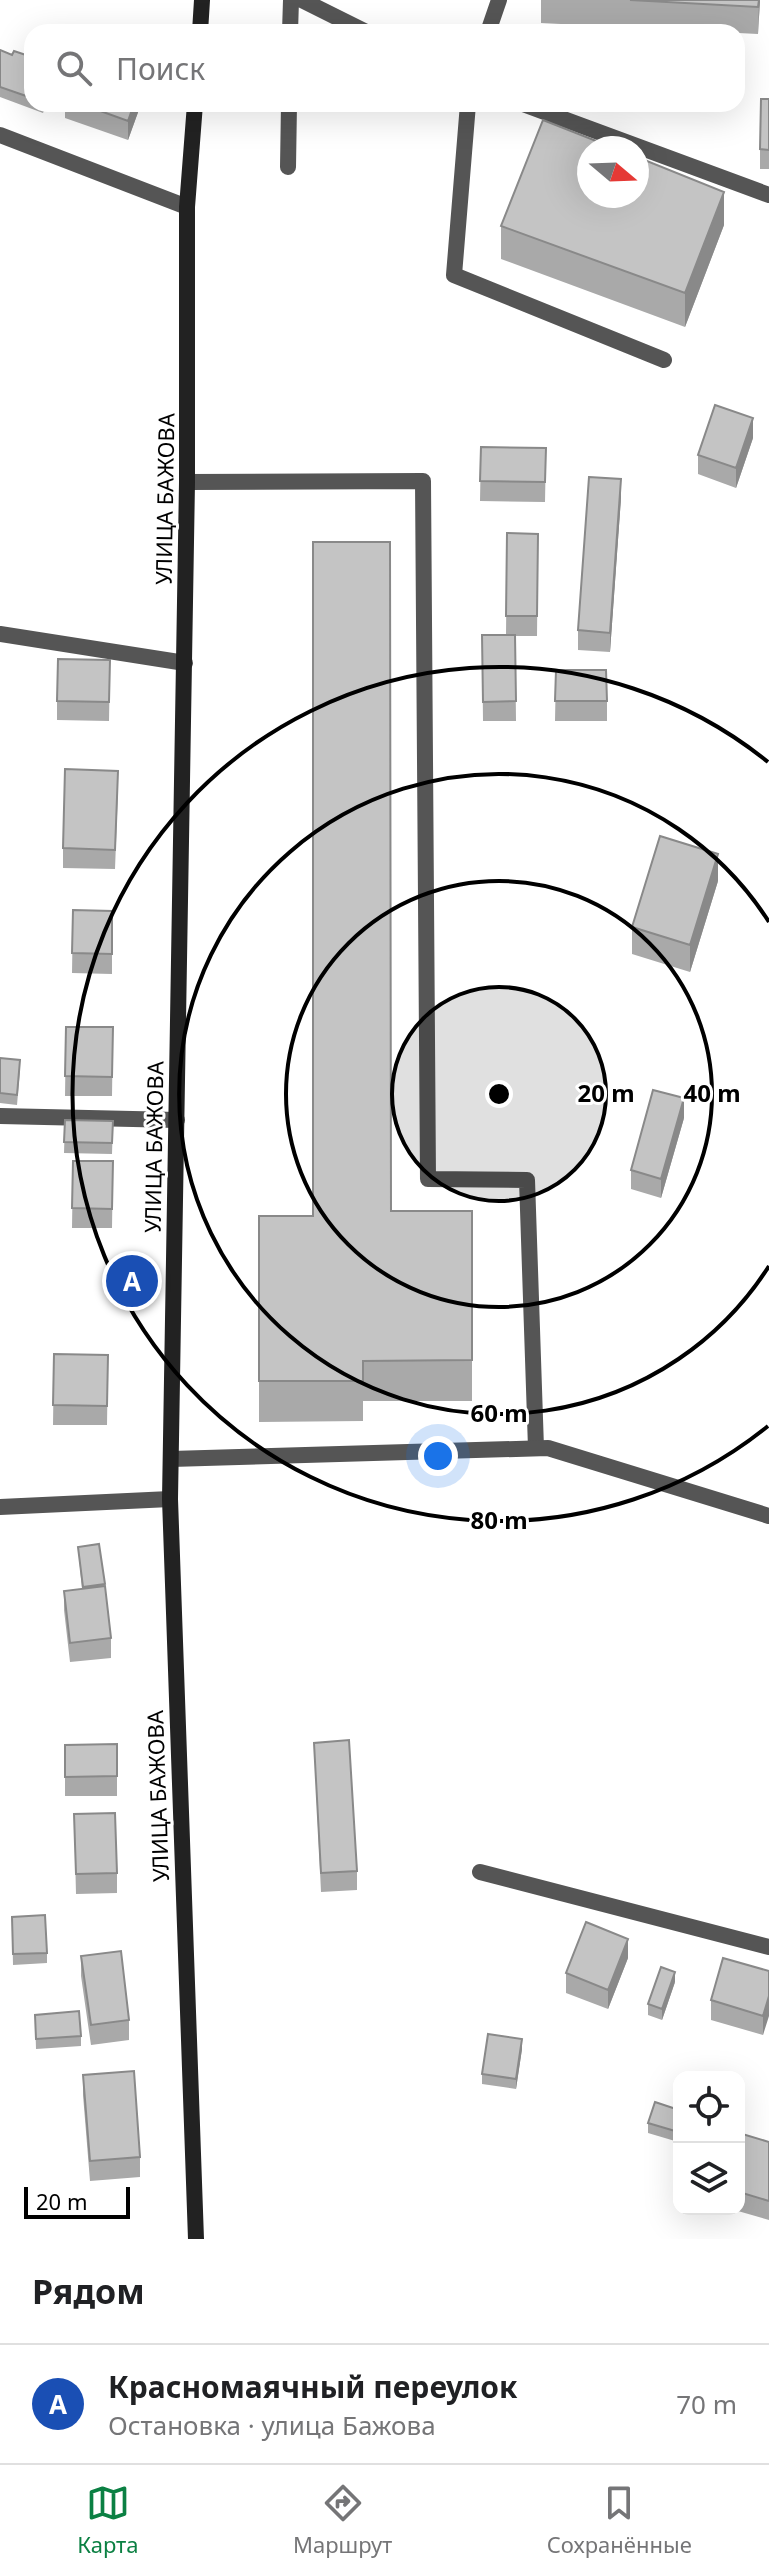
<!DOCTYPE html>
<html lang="ru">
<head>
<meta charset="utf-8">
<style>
  :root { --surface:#fff; --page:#f6f6f6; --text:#202124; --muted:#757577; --line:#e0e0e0; --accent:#0b8043 }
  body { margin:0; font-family:"Noto Sans",sans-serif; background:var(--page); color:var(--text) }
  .controls { position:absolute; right:24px; bottom:24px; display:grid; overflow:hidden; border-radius:16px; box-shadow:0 8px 32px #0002 }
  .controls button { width:72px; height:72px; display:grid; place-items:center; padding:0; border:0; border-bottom:2px solid var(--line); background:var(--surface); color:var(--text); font:40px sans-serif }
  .compass { position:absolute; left:577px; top:136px; width:72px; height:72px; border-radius:50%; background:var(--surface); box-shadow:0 8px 32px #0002; rotate:109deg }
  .scale { position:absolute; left:24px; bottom:20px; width:106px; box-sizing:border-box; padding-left:8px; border:4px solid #000; border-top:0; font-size:22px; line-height:28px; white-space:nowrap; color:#000; -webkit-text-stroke:6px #fff; paint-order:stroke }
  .you { position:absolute; left:438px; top:1456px; width:28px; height:28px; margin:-20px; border:6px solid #fff; border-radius:50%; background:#1a73e8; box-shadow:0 0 0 12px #1a73e833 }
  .badge { display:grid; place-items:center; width:52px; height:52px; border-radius:50%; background:var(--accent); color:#fff; font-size:26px; font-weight:700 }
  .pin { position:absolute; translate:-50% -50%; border:4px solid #fff; box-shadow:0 2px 8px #0006 }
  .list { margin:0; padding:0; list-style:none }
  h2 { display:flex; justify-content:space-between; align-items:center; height:104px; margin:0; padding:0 32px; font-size:34px }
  h2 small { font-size:26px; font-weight:400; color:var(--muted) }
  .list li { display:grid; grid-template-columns:52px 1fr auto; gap:24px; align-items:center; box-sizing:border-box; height:120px; padding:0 32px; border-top:2px solid var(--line) }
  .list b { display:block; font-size:30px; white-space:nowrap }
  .list p { margin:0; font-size:26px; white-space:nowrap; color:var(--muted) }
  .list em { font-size:26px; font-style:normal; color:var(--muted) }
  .icon { flex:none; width:44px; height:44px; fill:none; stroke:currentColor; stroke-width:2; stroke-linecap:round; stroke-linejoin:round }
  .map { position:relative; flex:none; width:769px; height:2239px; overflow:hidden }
  .search { position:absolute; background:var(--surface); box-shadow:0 8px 32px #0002; left:24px; right:24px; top:24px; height:88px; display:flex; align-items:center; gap:20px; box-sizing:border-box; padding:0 28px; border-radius:24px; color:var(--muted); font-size:30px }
  .sheet { height:224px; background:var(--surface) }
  nav { display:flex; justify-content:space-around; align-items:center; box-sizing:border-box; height:112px; border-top:2px solid var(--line); background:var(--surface); font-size:22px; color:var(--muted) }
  nav a { display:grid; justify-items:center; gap:4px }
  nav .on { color:var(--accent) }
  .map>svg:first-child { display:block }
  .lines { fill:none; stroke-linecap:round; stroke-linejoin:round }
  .lane { stroke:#555; stroke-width:16 }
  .street { stroke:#555; stroke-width:16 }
  .secondary { stroke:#222; stroke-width:16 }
  .wall { fill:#a9a9a9 }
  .shaded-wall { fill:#898989 }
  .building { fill:#c4c4c4; stroke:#898989; stroke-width:2 }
  .ring { fill:none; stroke:#000; stroke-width:4 }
  .labels { text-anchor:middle; stroke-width:6; stroke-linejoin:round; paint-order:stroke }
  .street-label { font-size:22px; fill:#000; stroke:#fff }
  .centre { fill:#000; stroke:#fff; stroke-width:4 }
  .ring-label { font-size:24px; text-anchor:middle; font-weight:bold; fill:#000; stroke:#fff; stroke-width:6; stroke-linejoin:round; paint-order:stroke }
</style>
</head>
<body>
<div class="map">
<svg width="769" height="2239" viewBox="0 0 769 2239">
  <rect width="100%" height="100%" fill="#fff"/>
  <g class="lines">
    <!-- lane -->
    <path class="lane" d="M302 0 366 32
      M290 32 291 0
      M488 32 499 0
      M468 104 454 275 664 360
      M523 104 769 195
      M288 167 289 104
      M187 482 423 481 428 1179 527 1180 536 1448
      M0 634 185 663
      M0 1116 177 1120"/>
    <!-- street -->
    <path class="street" d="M0 135 187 207
      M171 1459 548 1448 769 1516
      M0 1507 170 1499
      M480 1872 769 1947"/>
    <!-- secondary -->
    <path class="secondary" d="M200 32 202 0
      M195 104 187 207V482L170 1499 196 2239"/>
  </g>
  <!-- wall -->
  <path class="wall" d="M541 0H760L758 34 541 23Z
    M0 50 12 55 32 57V104H47L43 113 0 97Z
    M769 99V169H760V149Z
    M65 104H141L128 140 65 118Z
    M724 225 685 327 501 259V226Z
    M753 438 736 488 698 474V455Z
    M481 447 546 448 545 502 480 501Z
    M621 498 610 652 578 650V630Z
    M507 533 538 534 537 636H515L516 721H483L482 635H506Z
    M110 660 109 721 57 720V701Z
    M556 670 607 701V721H555Z
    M118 790 115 869 63 868V848Z
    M718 881 690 972 632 954V927Z
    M73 910 112 911V974L72 973Z
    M66 1027H113L112 1096H65Z
    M0 1058 20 1070 17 1105 0 1103Z
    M684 1118 661 1198 631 1189V1170Z
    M65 1120 113 1121 112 1154 64 1153Z
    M73 1161H113L112 1228H72Z
    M391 1211H472V1401H363V1421L259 1422V1216H313Z
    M54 1354 108 1355 107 1425H53Z
    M78 1547 105 1584 111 1638V1658L70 1662 64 1610V1591L82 1589Z
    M314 1743 357 1871V1890L321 1892Z
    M117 1744V1796H65V1745Z
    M74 1814 117 1873V1893L76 1894Z
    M12 1917 47 1953V1963L13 1965Z
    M81 1956 129 2020V2040L91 2045 81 1976Z
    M628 1958 608 2009 566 1993V1973Z
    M769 1971 763 2035 711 2020V2000Z
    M675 1982 662 2020 648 2015V2004Z
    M35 2015 81 2036V2046L36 2049Z
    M522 2049 516 2089 482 2084V2074Z
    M83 2075 140 2157V2177L90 2181 83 2095Z
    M679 2110 675 2141 648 2133V2123Z
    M739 2133 769 2142V2220L731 2209H739Z"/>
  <!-- shaded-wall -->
  <path class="shaded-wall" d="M759 0H760L758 34Z
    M134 104H141L128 140V121Z
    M724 192V225L685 327V293Z
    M753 418V438L736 488V468Z
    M621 479V498L610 652V633Z
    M718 854V881L690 972V945Z
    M684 1098V1118L661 1198V1179Z
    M628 1939V1958L608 2009V1990Z
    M675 1972V1982L662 2020V2009Z
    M769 1996V2016L763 2035V2016Z
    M522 2039V2049L516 2089V2079Z
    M679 2117V2128L675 2141V2131Z"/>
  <!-- building -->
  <path class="building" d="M630 0H759L758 7Z
    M0 50 12 55 14 51 32 57V69L30 74 32 75V98L0 87Z
    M761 99H769V150L760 149Z
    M81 104H134L128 121Z
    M543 120 614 148H589V196H637V157L724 192 685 293 501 226Z
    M715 405 753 418 736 468 698 455Z
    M481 447 546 448 545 482 480 481Z
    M589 477 621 479 610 633 578 630Z
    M507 533 538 534 537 616H506Z
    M313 542H390L391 1211H472V1360L363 1361V1381H259V1216H313Z
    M482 635H515L516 701 483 702Z
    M58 659 110 660 109 702 57 701Z
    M556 670H606L607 701H555Z
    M65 769 118 771 115 850 63 848Z
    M660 836 718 854 690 945 632 927Z
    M73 910 112 911V954L72 953Z
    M66 1027H113L112 1077 65 1076Z
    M0 1058 20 1060 17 1095 0 1093Z
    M653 1090 684 1098 661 1179 631 1170Z
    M65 1120 113 1121 112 1143 64 1142Z
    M73 1161H113L112 1209 72 1208Z
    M54 1354 108 1355 107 1406 53 1405Z
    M99 1544 105 1584 83 1587 78 1547Z
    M105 1586 111 1638 70 1643 64 1591Z
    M349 1740 357 1871 321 1873 314 1743Z
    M117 1744V1776L65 1777V1745Z
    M115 1813 117 1873 76 1874 74 1814Z
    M45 1915 47 1953 13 1954 12 1917Z
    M586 1922 628 1939 608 1990 566 1973Z
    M121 1951 129 2020 91 2025 81 1956Z
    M723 1958 769 1971V1996L763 2016 711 2000Z
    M661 1967 675 1972 662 2009 648 2004Z
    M79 2011 81 2036 36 2039 35 2015Z
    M488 2034 522 2039 516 2079 482 2074Z
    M134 2071 140 2157 90 2161 83 2075Z
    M655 2102 679 2110V2117L675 2131 648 2123Z
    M739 2133 769 2142V2201L739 2192Z"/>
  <!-- distance rings -->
  <circle cx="499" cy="1094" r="107" fill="#000" fill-opacity=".12"/>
  <g class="ring">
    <circle cx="499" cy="1094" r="107"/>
    <circle cx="499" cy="1094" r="213"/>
    <path d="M769 1266A320 320 0 1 1 769 922"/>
    <path d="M768 1426A427 427 0 1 1 768 762"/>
  </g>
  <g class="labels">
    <!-- street labels -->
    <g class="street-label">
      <text transform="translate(165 499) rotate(-89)" y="8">УЛИЦА БАЖОВА</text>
      <text transform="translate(154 1147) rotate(-89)" y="8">УЛИЦА БАЖОВА</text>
      <text transform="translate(158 1796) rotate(-92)" y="8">УЛИЦА БАЖОВА</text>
    </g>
  </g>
  <circle cx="499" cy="1094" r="12" class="centre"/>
  <g class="ring-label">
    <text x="606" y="1102">20 m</text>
    <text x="712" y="1102">40 m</text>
    <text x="499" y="1422">60 m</text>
    <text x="499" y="1529">80 m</text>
  </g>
</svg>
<div class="controls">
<button><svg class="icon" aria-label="locate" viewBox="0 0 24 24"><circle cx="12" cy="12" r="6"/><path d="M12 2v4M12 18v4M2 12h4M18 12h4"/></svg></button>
<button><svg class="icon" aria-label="layers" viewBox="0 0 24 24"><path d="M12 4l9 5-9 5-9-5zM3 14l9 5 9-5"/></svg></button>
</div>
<svg class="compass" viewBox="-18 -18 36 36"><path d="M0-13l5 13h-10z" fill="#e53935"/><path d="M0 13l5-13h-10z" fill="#757577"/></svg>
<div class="scale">20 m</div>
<div class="you"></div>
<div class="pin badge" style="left:132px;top:1281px;background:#1a4fb4">A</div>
<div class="search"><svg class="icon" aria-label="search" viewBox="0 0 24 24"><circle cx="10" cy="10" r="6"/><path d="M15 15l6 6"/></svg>Поиск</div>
</div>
<section class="sheet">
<h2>Рядом<small></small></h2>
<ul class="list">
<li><span class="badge" style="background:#1a4fb4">A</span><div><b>Красномаячный переулок</b><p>Остановка · улица Бажова</p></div><em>70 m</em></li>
</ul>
</section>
<nav>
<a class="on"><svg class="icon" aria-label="map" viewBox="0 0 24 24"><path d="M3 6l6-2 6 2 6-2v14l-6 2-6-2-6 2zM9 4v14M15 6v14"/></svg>Карта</a>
<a><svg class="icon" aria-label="directions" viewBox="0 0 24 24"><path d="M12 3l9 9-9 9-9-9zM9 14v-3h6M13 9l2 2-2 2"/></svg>Маршрут</a>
<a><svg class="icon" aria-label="saved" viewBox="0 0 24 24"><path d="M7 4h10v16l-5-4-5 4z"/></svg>Сохранённые</a>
</nav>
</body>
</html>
